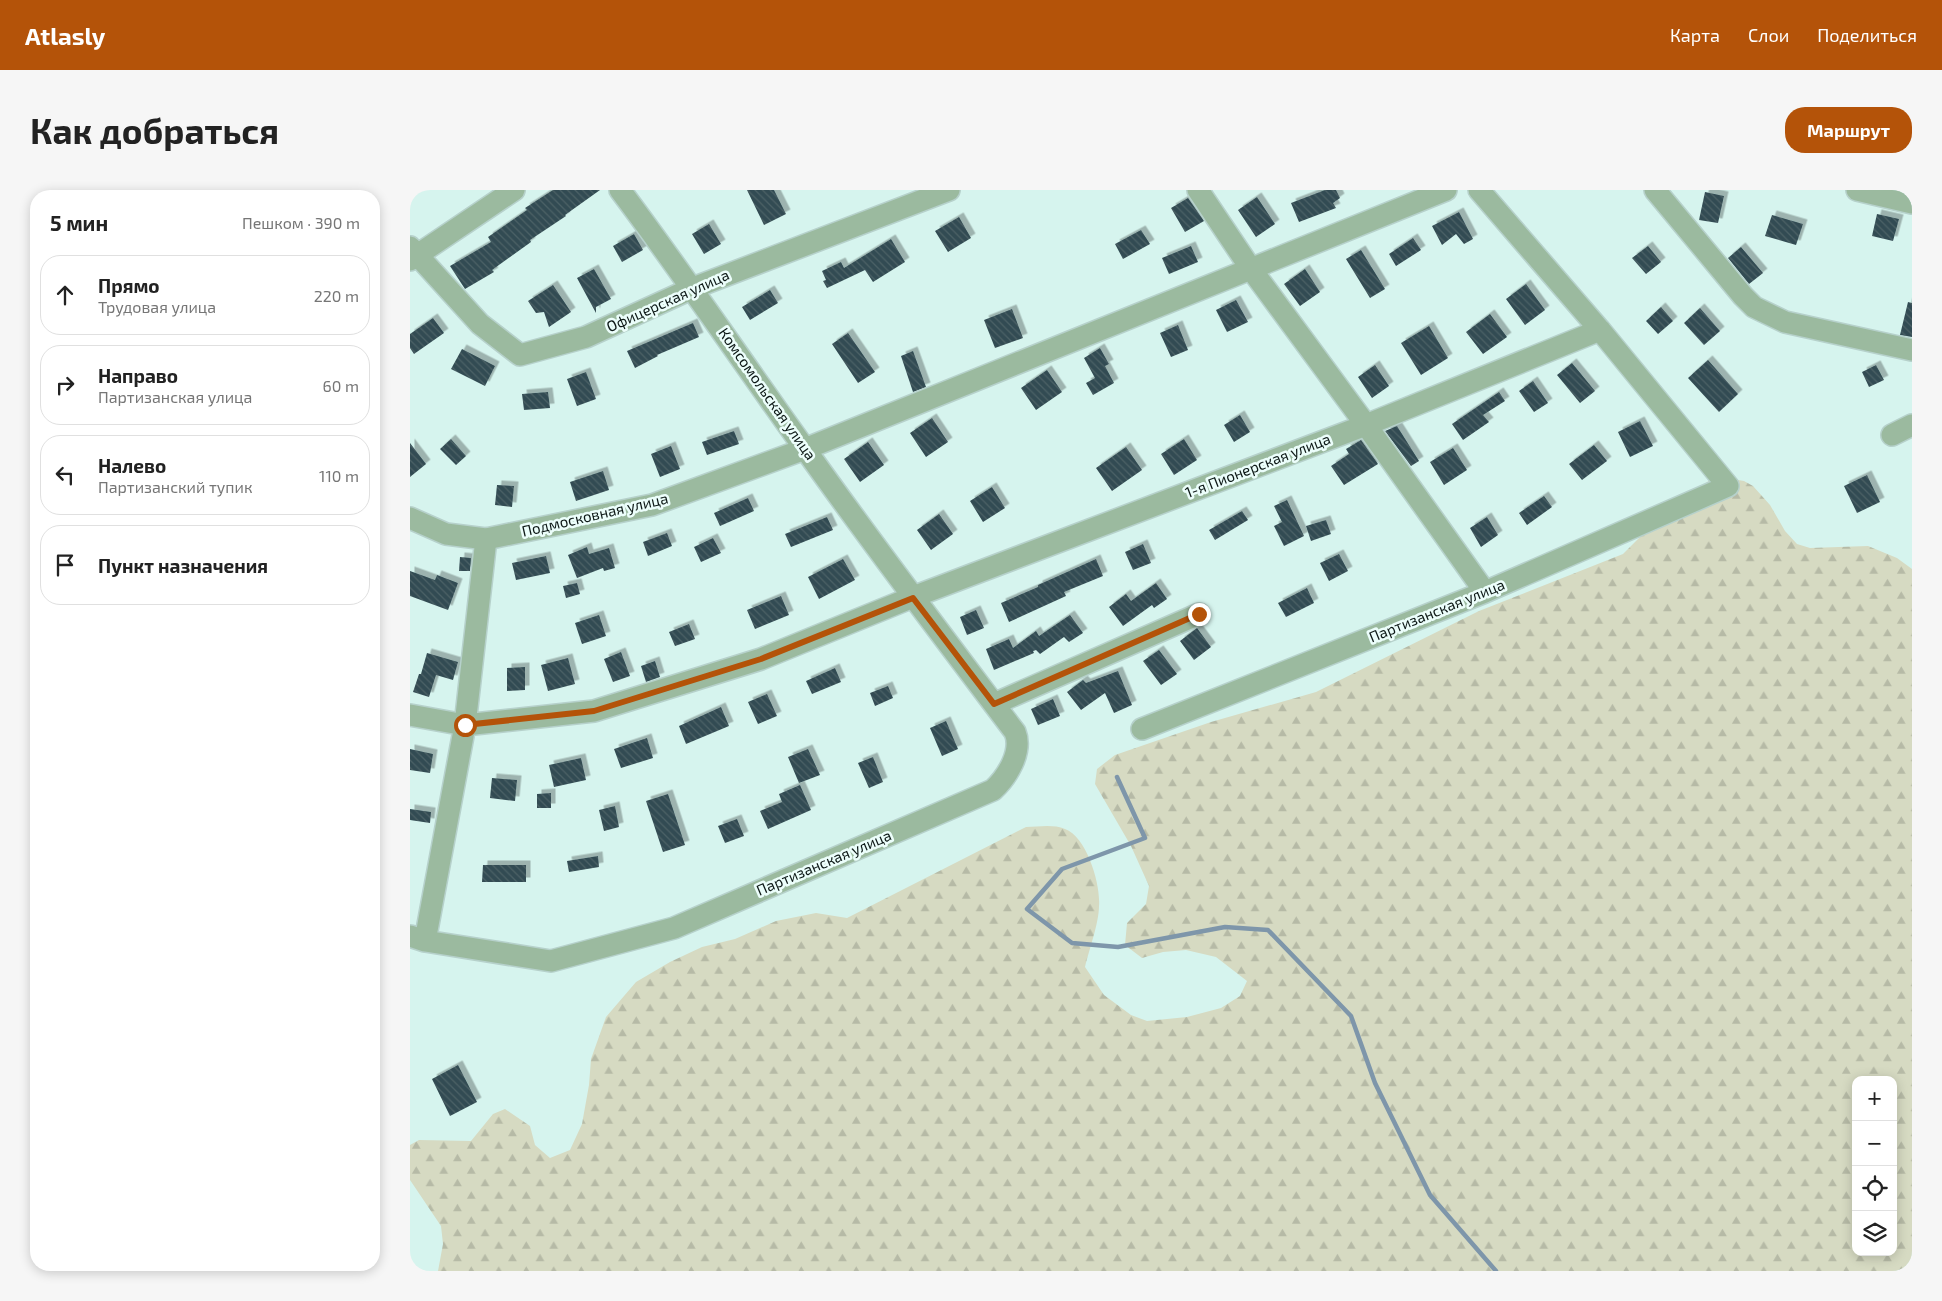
<!DOCTYPE html>
<html lang="ru">
<head>
<meta charset="utf-8">
<style>
  :root { --surface:#fff; --page:#f6f6f6; --text:#222; --muted:#767676; --line:#e0e0e0; --accent:#b45309 }
  body { margin:0; font-family:"Exo 2",sans-serif; background:var(--page); color:var(--text) }
  .controls { position:absolute; right:15px; bottom:15px; display:grid; overflow:hidden; border-radius:10px; box-shadow:0 2px 12px #0003 }
  .controls button { width:45px; height:45px; display:grid; place-items:center; padding:0; border:0; border-bottom:1px solid var(--line); background:var(--surface); color:var(--text); font:25px sans-serif }
  .stop { position:absolute; width:15px; height:15px; margin:-11px; border:4px solid #b45309; border-radius:50%; background:#fff }
  .stop.end { background:#b45309; border-color:#fff; box-shadow:0 1px 5px #0008 }
  .list { margin:0; padding:0; list-style:none }
  h2 { display:flex; justify-content:space-between; align-items:center; height:65px; margin:0; padding:0 20px; font-size:21px }
  h2 small { font-size:16px; font-weight:400; color:var(--muted) }
  .list li { display:grid; grid-template-columns:32px 1fr auto; gap:15px; align-items:center; box-sizing:border-box; height:80px; margin:0 10px 10px; padding:0 10px; border:1px solid var(--line); border-radius:20px }
  .list b { display:block; font-size:19px; white-space:nowrap }
  .list p { margin:0; font-size:16px; white-space:nowrap; color:var(--muted) }
  .list em { font-size:16px; font-style:normal; color:var(--muted) }
  .icon { flex:none; width:28px; height:28px; fill:none; stroke:currentColor; stroke-width:2; stroke-linecap:round; stroke-linejoin:round }
  .map { position:relative; flex:none; width:1502px; height:1081px; overflow:hidden; border-radius:20px }
  header { display:flex; align-items:center; gap:30px; box-sizing:border-box; height:70px; padding:0 25px; background:var(--accent); color:#fff }
  header strong { font-size:24px }
  nav { display:flex; gap:28px; margin-inline-start:auto; font-size:18px }
  .intro { display:flex; align-items:center; justify-content:space-between; box-sizing:border-box; height:120px; padding:0 30px }
  h1 { margin:0; font-size:35px }
  .button { padding:12px 22px; border-radius:20px; background:var(--accent); color:#fff; font-size:18px; font-weight:700 }
  main { display:flex; gap:30px; padding:0 30px }
  aside { flex:1; background:var(--surface); border-radius:20px; box-shadow:0 2px 12px #0003 }
  .map>svg:first-child { display:block }
  .forest { fill:url(#forest-firs); fill-rule:evenodd }
  .lines { fill:none; stroke-linecap:round; stroke-linejoin:round }
  .stream { stroke:#7e96aa; stroke-width:4.5 }
  .building { fill:url(#building-back-hatch); filter:url(#shadow) }
  .minor-casing { stroke:#b6d1cb; stroke-width:24 }
  .minor { stroke:#9bba9f; stroke-width:21 }
  .route { stroke:#b45309; stroke-width:6 }
  .labels { text-anchor:middle; stroke-width:5; stroke-linejoin:round; paint-order:stroke }
  .street-label { font-size:15px; fill:#0c1715; stroke:#ecfefb }
</style>
</head>
<body>
<header>
<strong>Atlasly</strong>
<nav><a>Карта</a><a>Слои</a><a>Поделиться</a></nav>
</header>
<div class="intro"><h1>Как добраться</h1><a class="button">Маршрут</a></div>
<main>
<aside>
<h2>5 мин<small>Пешком · 390 m</small></h2>
<ul class="list">
<li><svg class="icon" aria-label="ahead" viewBox="0 0 24 24"><path d="M12 20V5M6 11l6-6 6 6"/></svg><div><b>Прямо</b><p>Трудовая улица</p></div><em>220 m</em></li>
<li><svg class="icon" aria-label="right" viewBox="0 0 24 24"><path d="M7 20v-9h11M14 6l5 5-5 5"/></svg><div><b>Направо</b><p>Партизанская улица</p></div><em>60 m</em></li>
<li><svg class="icon" aria-label="left" viewBox="0 0 24 24"><path d="M17 20v-9H6M10 6l-5 5 5 5"/></svg><div><b>Налево</b><p>Партизанский тупик</p></div><em>110 m</em></li>
<li><svg class="icon" aria-label="arrive" viewBox="0 0 24 24"><path d="M6 21V4h12l-3 4 3 4H6"/></svg><div><b>Пункт назначения</b></div></li>
</ul>
</aside>
<div class="map">
<svg width="1502" height="1081" viewBox="0 0 1502 1081">
  <defs>
    <pattern id="forest-firs" width="22" height="20" patternUnits="userSpaceOnUse" patternTransform="scale(1.25)"><rect width="22" height="20" fill="#d6dac2"/><path d="M5 1l3.5 6h-7zM16 11l3.5 6h-7z" fill="#b6baa6"/></pattern>
    <pattern id="building-back-hatch" width="6" height="6" patternUnits="userSpaceOnUse" patternTransform="scale(1.25)"><rect width="6" height="6" fill="#324b52"/><path d="M-1 5l2 2M0 0l6 6M5-1l2 2" fill="none" stroke="#4c6167"/></pattern>
    <filter id="shadow"><feDropShadow dx="4.5" dy="-4.5" stdDeviation="0" flood-color="#0004"/></filter>
  </defs>
  <rect width="100%" height="100%" fill="#d6f4ee"/>
  <!-- forest -->
  <path class="forest" d="M1311 287 1334 291 1343 296 1360 315 1375 341 1387 354 1400 358 1458 356 1487 368 1502 379V1081H28L33 1054 31 1036 0 990V955L9 950 61 951 83 924 95 919 120 936 125 955 140 968 160 960 172 934 179 895 181 869 196 827 226 792 260 772 292 757 325 749 366 731 406 723 437 728 616 637C628 637 643 634 655 639 677 647 691 695 689 716 689 733 679 760 675 777L694 805 721 825 737 831 777 827 811 818 830 806 837 791 806 767 776 760 753 762 732 768 715 755 717 733 736 714 739 696 721 656 685 594 687 579 705 565 801 532 906 502 1069 421 1213 364 1232 345 1289 298 1300 290ZM1446 890H1483V1062H1446Z"/>
  <g class="lines">
    <!-- stream -->
    <path class="stream" d="M707 587 735 648 652 679 617 719 662 753 708 757 815 737 858 740 941 826 965 893 1020 1005 1086 1081"/>
  </g>
  <!-- building -->
  <path class="building" d="M143 0H190L155 25 156 26 120 50 121 52 82 80 84 82 55 99 40 76 81 52 78 47 117 20 115 18Z
    M337 0H364L376 24 354 35Z
    M915 0H926L930 8 923 13 926 18 889 32 881 13Z
    M1295 2 1314 6 1308 33 1289 30Z
    M847 7 865 34 846 47 828 20Z
    M778 8 794 31 775 42 761 18Z
    M1049 22 1063 49 1054 54 1046 44 1032 55 1022 36Z
    M1467 24 1489 29 1483 51 1462 46Z
    M1362 25 1393 34 1386 55 1355 46Z
    M549 27 561 48 538 62 525 41Z
    M299 34 311 54 294 64 282 44Z
    M731 40 740 54 713 69 705 54Z
    M224 44 233 60 212 72 203 56Z
    M1003 48 1011 60 986 76 979 64Z
    M481 49 495 72 463 92 455 80 417 98 413 91 416 90 412 81 431 72 434 78Z
    M781 56 788 72 759 84 752 68Z
    M1238 56 1251 72 1236 84 1222 68Z
    M1331 57 1353 83 1339 94 1318 68Z
    M951 60 975 99 960 108 936 69Z
    M184 79 201 109 186 117V123L167 88Z
    M895 79 910 102 890 116 874 94Z
    M1116 94 1135 120 1115 135 1096 109Z
    M143 95 161 122 139 137 134 122 126 123 118 111Z
    M360 100 368 113 340 130 332 117Z
    M826 110 838 132 817 142 806 120Z
    M1498 112 1502 113V147L1490 145Z
    M1251 117 1263 131 1248 144 1236 131Z
    M1290 118 1310 141 1294 155 1274 133Z
    M602 119 613 148 585 158 574 130Z
    M1080 124 1097 147 1073 164 1056 142Z
    M23 128 34 143 4 164 0 158V144Z
    M283 133 289 147 247 165 248 166 225 178 217 161Z
    M768 135 778 160 761 167 750 143Z
    M1019 136 1038 168 1011 185 991 153Z
    M438 143 465 182 448 193 422 154Z
    M690 158 699 174 695 176 704 193 683 205 676 193 685 188 674 168Z
    M52 159 85 176 75 196 41 179Z
    M503 161 516 197 503 202 491 166Z
    M1298 170 1328 204 1309 222 1278 188Z
    M1162 173 1185 201 1170 213 1147 185Z
    M965 175 979 196 962 208 948 187Z
    M1466 175 1474 190 1459 197 1452 182Z
    M637 180 652 202 626 220 611 198Z
    M176 182 186 209 167 216 157 189Z
    M1123 191 1138 213 1124 222 1109 201Z
    M138 202 140 218 114 220 112 204Z
    M1089 202 1095 211 1073 225 1079 232 1053 250 1042 234Z
    M830 225 840 242 824 252 814 235Z
    M522 228 538 252 516 267 500 243Z
    M1230 231 1243 256 1220 267 1208 242Z
    M987 236 1009 271 1001 276 975 241Z
    M324 241 329 254 297 265 292 252Z
    M41 249 56 266 46 275 30 259Z
    M774 249 787 270 764 285 751 264Z
    M951 250 968 274 934 295 921 276 939 264 936 259Z
    M458 252 474 275 450 292 434 269Z
    M0 253 16 274 0 287Z
    M1184 255 1197 271 1172 290 1159 274Z
    M261 256 270 279 250 287 241 264Z
    M716 257 732 280 702 301 686 278Z
    M1043 258 1057 280 1034 295 1020 272Z
    M193 281 199 300 166 311 160 292Z
    M1457 285 1470 312 1447 323 1434 296Z
    M87 295 104 296 102 317 85 315Z
    M582 297 595 318 573 332 560 311Z
    M1134 306 1142 317 1117 335 1109 323Z
    M338 308 344 321 310 336 304 323Z
    M877 310 894 346 874 356 864 336 872 332 864 316Z
    M832 321 838 330 805 350 799 340Z
    M529 324 543 344 521 360 507 340Z
    M417 327 423 340 381 357 375 344Z
    M1077 327 1088 345 1071 357 1060 338Z
    M916 330 921 344 901 351 896 336Z
    M257 343 262 356 238 366 233 352Z
    M303 348 311 363 291 372 284 357Z
    M733 354 741 373 723 380 715 362Z
    M177 357 179 364 199 358 205 378 194 381 193 378 167 388 158 365Z
    M929 364 938 381 919 391 910 373Z
    M136 366 140 383 106 390 102 373Z
    M50 367 61 368 60 381H49Z
    M433 369 445 390 409 409 398 387Z
    M686 369 693 386 654 402 656 406 599 432 591 413 628 397V395Z
    M0 381 25 390 27 385 48 393 38 420 0 406Z
    M167 393 170 404 156 408 153 396Z
    M746 393 757 409 744 418 742 415 713 436 699 417 716 404 721 411Z
    M897 398 904 413 876 427 868 413Z
    M371 406 379 425 345 439 337 420Z
    M566 420 574 438 557 445 550 427Z
    M189 425 196 446 172 454 165 433Z
    M660 425 673 443 659 452 654 447 630 464 626 460 623 461 624 463 584 480 576 459 599 449 603 458 626 441 629 446Z
    M279 434 285 449 265 456 259 442Z
    M787 438 801 457 784 470 770 451Z
    M749 460 767 484 751 495 733 471Z
    M211 462 220 486 203 492 194 469Z
    M17 463 48 472 43 490 26 485 19 507 3 502 9 484H11Z
    M158 468 165 494 138 501 131 475Z
    M245 471 250 487 236 492 231 476Z
    M115 477V500L97 501V478Z
    M425 478 431 492 402 504 396 491Z
    M708 481 722 515 704 523 695 503 671 520 657 502 673 490 676 493Z
    M478 496 483 508 465 516 460 503Z
    M357 504 367 526 348 534 338 512Z
    M643 509 650 526 628 535 621 519Z
    M311 517 319 536 276 554 269 536Z
    M536 531 548 559 532 566 520 538Z
    M237 548 243 568 211 578 204 559Z
    M0 559 23 564 20 583 0 580Z
    M398 559 410 585 389 593 378 567Z
    M463 567 473 592 459 598 448 573Z
    M171 568 176 590 144 597 139 575Z
    M82 588 107 590 105 611 80 608Z
    M390 595 401 620 358 639 350 621 372 612 369 604Z
    M141 603V618H127V604Z
    M258 604 275 655 253 662 236 611Z
    M205 616 209 637 194 641 189 620Z
    M0 619 21 622 20 633 0 630Z
    M327 629 334 646 315 653 308 636Z
    M188 666 189 677 159 682 157 671Z
    M73 675H116V692H72Z
    M48 875 67 912 40 926 22 889Z"/>
  <g class="lines">
    <defs>
      <path id="minor" d="M788 0 841 79 956 235 1075 402
        M1245 0 1333 106 1344 117 1375 132 1502 160
        M1447 0 1502 13
        M0 57 70 134 110 165 176 147 283 98 539 0
        M0 70 104 0
        M1482 245 1502 235
        M0 328 36 344 76 349 242 315 395 259 1036 0
        M584 514 789 424
        M0 525 55 535 184 521 351 469 503 407 956 235 1190 140
        M732 539 1075 402 1318 296 1190 140 1069 0
        M0 746 15 751 141 771 264 738 583 600C597 587 613 562 605 542 534 448 463 355 395 259 333 173 274 85 210 0
        M15 751 55 535 76 349"/>
    </defs>
    <!-- minor casing -->
    <use href="#minor" class="minor-casing"/>
    <!-- minor -->
    <use href="#minor" class="minor"/>
  </g>
  <g class="lines">
    <!-- route -->
    <path class="route" d="M55 535 184 521 351 469 503 408 584 514 789 424"/>
  </g>
  <g class="labels">
    <!-- street labels -->
    <g class="street-label">
      <text transform="translate(258 111) rotate(-24)" y="5">Офицерская улица</text>
      <text transform="translate(357 204) rotate(55)" y="5">Комсомольская улица</text>
      <text transform="translate(848 276) rotate(-21)" y="5">1-я Пионерская улица</text>
      <text transform="translate(185 325) rotate(-13)" y="5">Подмосковная улица</text>
      <text transform="translate(1027 421) rotate(-22)" y="5">Партизанская улица</text>
      <text transform="translate(414 673) rotate(-23)" y="5">Партизанская улица</text>
    </g>
  </g>
</svg>
<div class="controls">
<button>+</button>
<button>−</button>
<button><svg class="icon" aria-label="locate" viewBox="0 0 24 24"><circle cx="12" cy="12" r="6"/><path d="M12 2v4M12 18v4M2 12h4M18 12h4"/></svg></button>
<button><svg class="icon" aria-label="layers" viewBox="0 0 24 24"><path d="M12 4l9 5-9 5-9-5zM3 14l9 5 9-5"/></svg></button>
</div>
<div class="stop" style="left:55px;top:535px"></div>
<div class="stop end" style="left:789px;top:424px"></div>
</div>
</main>
</body>
</html>
